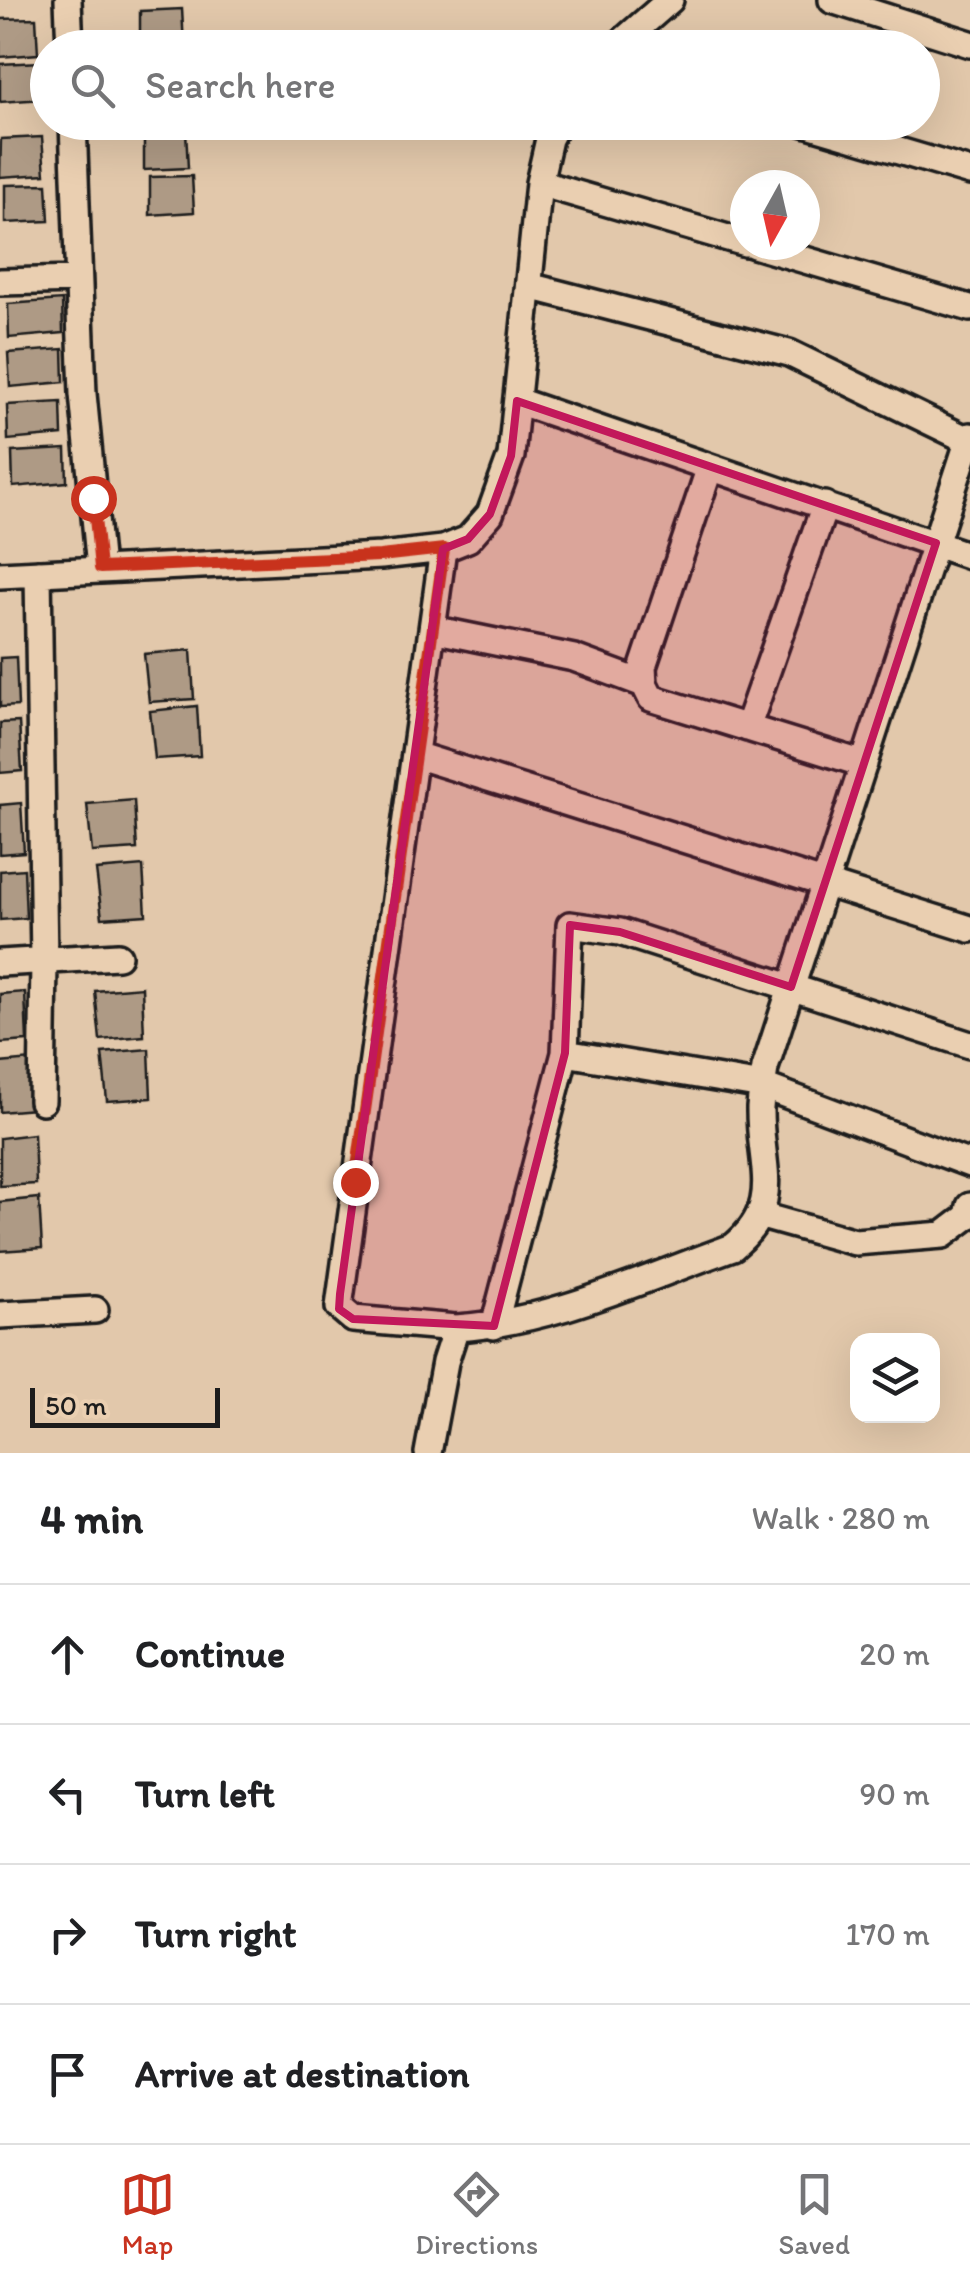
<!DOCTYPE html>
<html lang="en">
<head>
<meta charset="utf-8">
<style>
  :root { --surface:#fff; --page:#f2f2f2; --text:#202124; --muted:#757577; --line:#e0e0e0; --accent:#c8321e }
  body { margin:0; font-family:Itim,sans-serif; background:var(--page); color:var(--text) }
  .controls { position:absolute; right:30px; bottom:30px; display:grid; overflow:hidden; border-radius:20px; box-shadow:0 10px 40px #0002 }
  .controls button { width:90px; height:90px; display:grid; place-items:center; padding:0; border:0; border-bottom:2px solid var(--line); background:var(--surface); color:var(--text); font:50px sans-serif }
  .compass { position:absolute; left:730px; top:170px; width:90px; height:90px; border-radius:50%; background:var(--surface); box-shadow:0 10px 40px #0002; rotate:188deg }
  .scale { position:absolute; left:30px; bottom:25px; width:190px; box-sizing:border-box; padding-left:10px; border:5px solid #1c1c1c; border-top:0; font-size:28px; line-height:35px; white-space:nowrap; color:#1c1c1c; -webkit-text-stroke:8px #eacfb1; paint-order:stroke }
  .stop { position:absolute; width:30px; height:30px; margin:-22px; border:8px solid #c8321e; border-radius:50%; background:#fff }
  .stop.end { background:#c8321e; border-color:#fff; box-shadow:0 2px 10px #0008 }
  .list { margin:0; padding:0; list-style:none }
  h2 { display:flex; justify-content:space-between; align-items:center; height:130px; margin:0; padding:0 40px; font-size:42px }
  h2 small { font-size:32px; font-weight:400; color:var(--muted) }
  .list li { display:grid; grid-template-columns:65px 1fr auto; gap:30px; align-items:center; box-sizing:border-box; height:140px; padding:0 40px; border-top:2px solid var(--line) }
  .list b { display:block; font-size:38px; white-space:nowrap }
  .list em { font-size:32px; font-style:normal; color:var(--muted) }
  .icon { flex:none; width:55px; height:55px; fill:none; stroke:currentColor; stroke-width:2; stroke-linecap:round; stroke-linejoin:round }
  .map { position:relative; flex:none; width:970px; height:1453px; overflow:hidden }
  .search { position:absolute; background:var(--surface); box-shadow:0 10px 40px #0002; left:30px; right:30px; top:30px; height:110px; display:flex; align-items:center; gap:25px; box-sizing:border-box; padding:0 35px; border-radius:55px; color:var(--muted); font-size:38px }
  .sheet { height:690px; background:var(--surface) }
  nav { display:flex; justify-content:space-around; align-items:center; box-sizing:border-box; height:140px; border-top:2px solid var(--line); background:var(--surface); font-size:28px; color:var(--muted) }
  nav a { display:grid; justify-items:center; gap:5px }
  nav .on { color:var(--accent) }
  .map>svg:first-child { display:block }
  .building { fill:#ae9a85; stroke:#1c1c1c; stroke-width:2.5 }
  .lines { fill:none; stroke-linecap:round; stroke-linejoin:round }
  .minor-casing { stroke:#1c1c1c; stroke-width:32 }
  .minor { stroke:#eacfb1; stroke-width:25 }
  .route { stroke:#c8321e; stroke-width:12 }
  .marked { fill:#c2185b; fill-opacity:0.2; stroke:#c2185b; stroke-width:8; stroke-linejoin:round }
</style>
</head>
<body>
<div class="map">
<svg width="970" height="1453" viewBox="0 0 970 1453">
  <rect width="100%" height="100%" fill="#e2c8ab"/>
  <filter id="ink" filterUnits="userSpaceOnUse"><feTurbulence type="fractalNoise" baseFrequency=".01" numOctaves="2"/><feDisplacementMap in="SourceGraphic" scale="20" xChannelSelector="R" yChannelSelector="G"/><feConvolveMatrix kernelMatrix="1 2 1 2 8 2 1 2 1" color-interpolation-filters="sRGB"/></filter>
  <g filter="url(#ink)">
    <!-- building -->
    <path class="building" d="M182 9 184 46 140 48V11Z
      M36 18 38 54 0 57V19Z
      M41 62 43 99 0 102V64Z
      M186 131 188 168 144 170V132Z
      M42 137 45 174 0 177 1 139Z
      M192 176 194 212 150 215V177Z
      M47 184 49 221 5 223V185Z
      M62 300 63 333 9 338 8 304Z
      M63 349 64 382 10 387 8 353Z
      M61 402 62 435 8 440 7 405Z
      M66 449 67 482 13 487 12 452Z
      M191 650 194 699 149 702 144 654Z
      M16 657 18 706 0 707V658Z
      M197 706 200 756 155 759 150 711Z
      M19 722 22 771 0 773V723Z
      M134 800 137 849 92 852 87 804Z
      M21 803 24 852 0 854V805Z
      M143 866 146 915 102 918 96 870Z
      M24 869 26 918 0 920V871Z
      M142 987 144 1036 100 1040 95 991Z
      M25 992 27 1041 0 1043V994Z
      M149 1049 151 1098 107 1101 102 1053Z
      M32 1060 34 1109 0 1112V1063Z
      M34 1134 36 1184 0 1186V1138Z
      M39 1198 42 1248 0 1251V1202Z"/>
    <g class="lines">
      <defs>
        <path id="minor" d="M68 0 70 48
          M832 0 970 44
          M615 48 670 0
          M73 122 83 394 100 568
          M801 122 970 172
          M539 183 745 243
          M754 245 970 308
          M0 282 77 280
          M529 286 789 353 970 441
          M517 401 970 556
          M710 467 643 667 644 684 651 698 864 764
          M443 549 339 1307 353 1319 456 1328
          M38 573 44 961 42 1101
          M0 575 381 556 443 549 468 539 490 514 511 456 539 183 549 139 558 122
          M432 629 574 658 644 684
          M747 728 825 505
          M415 755 970 929
          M0 963 118 956
          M565 1053 763 1086 970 1164
          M762 1216 855 1242 943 1235 968 1216 970 1206
          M0 1315 95 1310
          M494 1326 565 1053 570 925 620 932 970 1045
          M428 1453 445 1362 456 1328C552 1322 643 1279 733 1247 785 1204 759 1166 760 1108 761 1095 763 1081 765 1068L970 436"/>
      </defs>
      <!-- minor casing -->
      <use href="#minor" class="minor-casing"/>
      <!-- minor -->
      <use href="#minor" class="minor"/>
    </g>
  </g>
  <g class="lines" filter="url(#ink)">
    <!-- route -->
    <path class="route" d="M93 498 100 568 380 556 444 549 355 1182"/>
  </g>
  <!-- marked area -->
  <path class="marked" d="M517 401 936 543 791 987 620 932 570 925 565 1053 494 1326 353 1319 339 1309 340 1294 443 549 468 539 490 514 511 456Z"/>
</svg>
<div class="controls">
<button><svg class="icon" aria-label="layers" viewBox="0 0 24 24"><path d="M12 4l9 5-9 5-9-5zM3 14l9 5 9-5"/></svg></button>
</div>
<svg class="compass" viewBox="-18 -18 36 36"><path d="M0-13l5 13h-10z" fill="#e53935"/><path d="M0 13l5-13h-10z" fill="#757577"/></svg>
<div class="scale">50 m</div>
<div class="stop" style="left:93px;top:498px"></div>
<div class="stop end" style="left:355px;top:1182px"></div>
<div class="search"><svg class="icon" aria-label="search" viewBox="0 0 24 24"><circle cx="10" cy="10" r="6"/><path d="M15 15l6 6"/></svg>Search here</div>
</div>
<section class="sheet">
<h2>4 min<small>Walk · 280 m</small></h2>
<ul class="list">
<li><svg class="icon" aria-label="ahead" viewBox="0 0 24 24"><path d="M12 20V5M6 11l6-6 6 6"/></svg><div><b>Continue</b></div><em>20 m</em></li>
<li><svg class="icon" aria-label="left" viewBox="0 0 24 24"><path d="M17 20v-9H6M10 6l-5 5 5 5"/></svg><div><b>Turn left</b></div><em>90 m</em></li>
<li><svg class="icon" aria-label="right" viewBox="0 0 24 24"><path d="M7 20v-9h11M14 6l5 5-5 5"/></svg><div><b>Turn right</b></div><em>170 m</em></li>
<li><svg class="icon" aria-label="arrive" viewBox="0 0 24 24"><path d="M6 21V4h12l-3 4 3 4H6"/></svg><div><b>Arrive at destination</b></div></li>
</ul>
</section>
<nav>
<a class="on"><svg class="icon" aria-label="map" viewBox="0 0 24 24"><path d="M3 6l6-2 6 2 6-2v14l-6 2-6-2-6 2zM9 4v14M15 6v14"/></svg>Map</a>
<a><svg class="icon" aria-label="directions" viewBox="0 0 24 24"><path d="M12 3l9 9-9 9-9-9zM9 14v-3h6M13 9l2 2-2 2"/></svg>Directions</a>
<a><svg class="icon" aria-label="saved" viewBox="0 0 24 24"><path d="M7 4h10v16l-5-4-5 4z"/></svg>Saved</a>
</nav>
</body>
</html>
